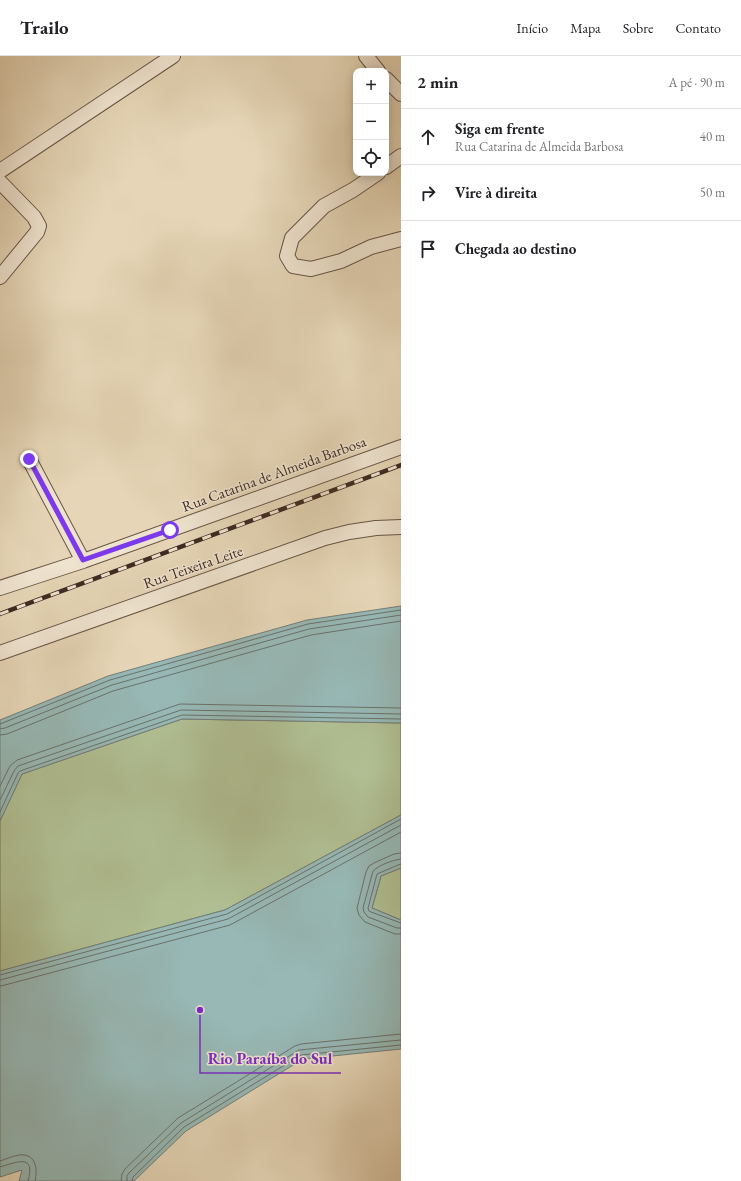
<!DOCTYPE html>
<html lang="pt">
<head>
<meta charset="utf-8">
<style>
  :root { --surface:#fff; --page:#f6f6f6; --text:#202124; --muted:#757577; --line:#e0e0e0 }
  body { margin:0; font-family:"EB Garamond",serif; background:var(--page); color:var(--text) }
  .controls { position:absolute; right:12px; top:12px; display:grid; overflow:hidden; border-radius:8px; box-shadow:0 2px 10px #0003 }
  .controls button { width:36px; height:36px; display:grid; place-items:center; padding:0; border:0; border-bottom:1px solid var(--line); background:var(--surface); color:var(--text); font:20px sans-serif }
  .stop { position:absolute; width:12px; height:12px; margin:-9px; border:3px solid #7c3aed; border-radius:50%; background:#fff }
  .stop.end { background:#7c3aed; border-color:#fff; box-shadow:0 1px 4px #0008 }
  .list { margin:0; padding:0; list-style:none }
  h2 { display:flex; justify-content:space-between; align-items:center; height:52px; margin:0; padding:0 16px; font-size:17px }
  h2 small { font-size:13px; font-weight:400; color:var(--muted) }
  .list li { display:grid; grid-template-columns:26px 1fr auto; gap:12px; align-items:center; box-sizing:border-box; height:56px; padding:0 16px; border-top:1px solid var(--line) }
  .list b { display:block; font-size:15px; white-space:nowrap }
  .list p { margin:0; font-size:13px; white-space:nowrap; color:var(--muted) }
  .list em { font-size:13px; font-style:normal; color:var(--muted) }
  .icon { flex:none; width:22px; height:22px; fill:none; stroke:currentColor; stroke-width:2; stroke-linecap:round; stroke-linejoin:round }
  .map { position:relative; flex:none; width:401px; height:1125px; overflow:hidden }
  header { display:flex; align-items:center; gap:24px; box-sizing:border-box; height:56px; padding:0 20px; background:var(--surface); border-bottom:1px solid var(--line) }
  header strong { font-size:19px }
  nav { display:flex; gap:22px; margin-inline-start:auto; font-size:14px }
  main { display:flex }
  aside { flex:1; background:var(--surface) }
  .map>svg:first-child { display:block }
  .green { fill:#b0bf93; stroke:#77745a }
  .water { fill:#97b8b5; stroke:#737f7a }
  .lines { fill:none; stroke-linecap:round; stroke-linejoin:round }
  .shore { stroke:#6a716c; stroke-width:1 }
  .street-casing { stroke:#685547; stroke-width:16 }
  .street { stroke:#efe4d0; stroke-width:14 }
  .rail-casing { stroke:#3e2a22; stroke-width:4.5 }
  .rail { stroke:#efe4d0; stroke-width:3; stroke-dasharray:9; stroke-linecap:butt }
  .route { stroke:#7c3aed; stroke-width:5 }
  .labels { text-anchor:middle; stroke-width:3; stroke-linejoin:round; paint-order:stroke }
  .street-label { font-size:15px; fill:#3e2a22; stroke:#efe4d0 }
  .leader { fill:none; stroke:#7b2cbf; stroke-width:1.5 }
  .callout-dot { fill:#7b2cbf; stroke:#efe4d0; stroke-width:1.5 }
  .callout-label { font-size:16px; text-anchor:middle; font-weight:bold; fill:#7b2cbf; stroke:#efe4d0; stroke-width:3; stroke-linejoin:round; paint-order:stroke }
</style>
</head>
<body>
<header>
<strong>Trailo</strong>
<nav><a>Início</a><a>Mapa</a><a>Sobre</a><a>Contato</a></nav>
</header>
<main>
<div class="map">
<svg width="401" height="1125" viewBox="0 0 401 1125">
  <rect width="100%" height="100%" fill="#e6d6b7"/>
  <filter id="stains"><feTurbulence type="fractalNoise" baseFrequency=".005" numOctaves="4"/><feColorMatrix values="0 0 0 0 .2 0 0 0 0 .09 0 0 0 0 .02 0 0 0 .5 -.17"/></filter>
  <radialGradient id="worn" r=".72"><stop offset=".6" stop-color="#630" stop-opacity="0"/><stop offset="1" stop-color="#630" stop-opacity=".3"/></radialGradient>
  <!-- green -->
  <path class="green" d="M182 663 401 667V759L225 854 0 915V765L22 718Z
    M401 812V864L372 852 381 820Z"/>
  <!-- water -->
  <path class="water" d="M401 550V667L182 663 22 718 0 765V664L108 620 307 564Z
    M401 759V812L381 820 372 852 401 864V993L303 1003 186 1075 134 1125H19L22 1114 0 1121V915L225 854Z"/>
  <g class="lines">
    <!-- shore -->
    <path class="shore" d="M0 668 110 624 308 568 401 554
      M0 673 5 672 112 629 309 573 401 559
      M0 679 7 678 113 635 311 579 401 565
      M0 730 10 710 17 704 180 648 401 652
      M0 744 14 715 18 710 181 654 401 658
      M0 756 18 717 20 715 182 659 401 663
      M401 797 394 798 374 807 369 810 366 816 357 852 359 859 365 866 395 878H401
      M401 803C393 804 379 809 373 815L363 852 364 856 368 861 397 872H401
      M401 808 398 809 377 818 368 852 369 855 371 856 401 867
      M0 919 227 858 401 763
      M0 924 228 863 401 769
      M0 930 5 929 230 869 401 776
      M0 1105C6 1103 13 1100 19 1099 36 1097 38 1113 35 1125
      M0 1111C17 1106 36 1097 28 1125
      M121 1125 122 1118 125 1113 178 1062 295 990 301 988 401 978
      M127 1125V1120L129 1117 181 1067 299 994 401 984
      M132 1125 133 1121 184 1071 301 999 401 989"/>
    <defs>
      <path id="street" d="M366 0 378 15
        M386 23 401 38
        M386 111 401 100
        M0 115 173 0
        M378 117 353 134 324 150 292 182 287 200 293 210 311 213 341 205 371 191 401 183
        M0 126 34 161 39 170 37 176 0 221
        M29 403 83 505
        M0 532 83 505 401 391
        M0 597 325 482 349 476 376 472 401 471"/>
    </defs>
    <!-- street casing -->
    <use href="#street" class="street-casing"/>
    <!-- street -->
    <use href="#street" class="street"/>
    <defs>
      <path id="rail" d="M0 558 401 409"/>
    </defs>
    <!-- rail casing -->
    <use href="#rail" class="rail-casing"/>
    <!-- rail -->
    <use href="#rail" class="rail"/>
  </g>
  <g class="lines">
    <!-- route -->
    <path class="route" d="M29 403 83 504 170 474"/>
  </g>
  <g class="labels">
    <!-- street labels -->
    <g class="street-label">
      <text transform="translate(274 418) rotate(-20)" y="5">Rua Catarina de Almeida Barbosa</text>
      <text transform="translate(193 511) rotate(-19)" y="5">Rua Teixeira Leite</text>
    </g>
  </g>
  <!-- callouts -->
  <path class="leader" d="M200 954L200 1017H341"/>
  <circle class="callout-dot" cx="200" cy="954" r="4"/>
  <g class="callout-label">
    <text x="270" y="1008">Rio Paraíba do Sul</text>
  </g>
  <rect width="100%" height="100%" filter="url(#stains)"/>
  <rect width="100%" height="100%" fill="url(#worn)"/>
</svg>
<div class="controls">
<button>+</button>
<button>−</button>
<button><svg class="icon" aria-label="locate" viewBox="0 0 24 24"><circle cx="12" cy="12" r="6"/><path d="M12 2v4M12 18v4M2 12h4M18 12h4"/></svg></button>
</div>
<div class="stop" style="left:170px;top:474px"></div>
<div class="stop end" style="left:29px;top:403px"></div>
</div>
<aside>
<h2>2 min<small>A pé · 90 m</small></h2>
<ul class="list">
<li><svg class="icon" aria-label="ahead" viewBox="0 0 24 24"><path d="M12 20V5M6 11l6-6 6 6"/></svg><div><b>Siga em frente</b><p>Rua Catarina de Almeida Barbosa</p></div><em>40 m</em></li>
<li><svg class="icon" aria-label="right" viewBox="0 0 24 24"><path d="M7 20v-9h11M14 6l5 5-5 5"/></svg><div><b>Vire à direita</b></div><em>50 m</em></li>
<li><svg class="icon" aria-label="arrive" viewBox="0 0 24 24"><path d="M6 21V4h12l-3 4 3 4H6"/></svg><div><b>Chegada ao destino</b></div></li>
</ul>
</aside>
</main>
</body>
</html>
